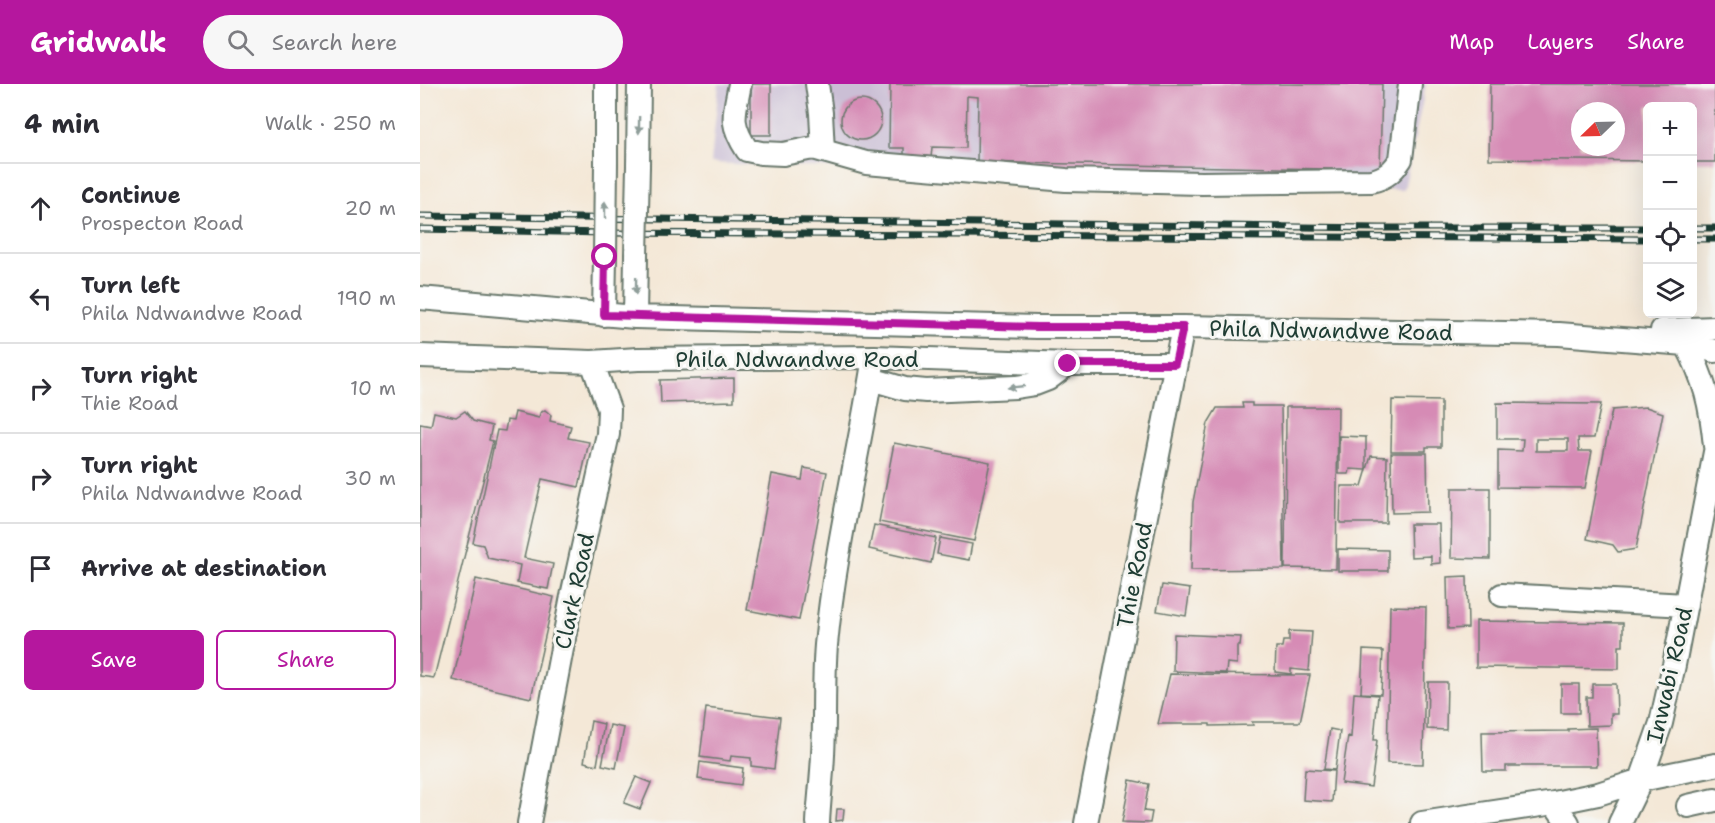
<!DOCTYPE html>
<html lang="en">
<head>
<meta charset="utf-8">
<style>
  :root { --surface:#fff; --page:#f7f7f7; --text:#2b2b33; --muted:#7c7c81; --line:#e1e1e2; --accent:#b5179e }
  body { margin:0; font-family:"Shantell Sans",sans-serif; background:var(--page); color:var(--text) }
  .controls { position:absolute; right:18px; top:18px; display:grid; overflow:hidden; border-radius:9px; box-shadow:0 6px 24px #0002 }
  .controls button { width:54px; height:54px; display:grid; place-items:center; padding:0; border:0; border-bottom:2px solid var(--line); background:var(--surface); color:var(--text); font:30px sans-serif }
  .compass { position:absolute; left:1151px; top:18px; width:54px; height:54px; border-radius:50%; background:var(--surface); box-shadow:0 6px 24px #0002; rotate:247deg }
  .stop { position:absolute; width:18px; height:18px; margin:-14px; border:4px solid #b5179e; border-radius:50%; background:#fff }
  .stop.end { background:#b5179e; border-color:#fff; box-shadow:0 2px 6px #0008 }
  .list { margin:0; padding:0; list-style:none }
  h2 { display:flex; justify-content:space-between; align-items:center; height:78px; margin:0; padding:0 24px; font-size:26px }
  h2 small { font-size:20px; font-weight:400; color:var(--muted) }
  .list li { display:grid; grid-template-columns:39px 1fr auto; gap:18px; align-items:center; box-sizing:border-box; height:90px; padding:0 24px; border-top:2px solid var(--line) }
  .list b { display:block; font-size:22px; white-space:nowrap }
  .list p { margin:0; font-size:20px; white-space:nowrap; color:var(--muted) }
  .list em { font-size:20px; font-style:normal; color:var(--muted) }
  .actions { display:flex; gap:12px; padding:18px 24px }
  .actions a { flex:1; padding:14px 0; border:2px solid var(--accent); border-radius:9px; text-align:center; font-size:21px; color:var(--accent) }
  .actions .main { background:var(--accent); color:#fff }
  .icon { flex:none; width:33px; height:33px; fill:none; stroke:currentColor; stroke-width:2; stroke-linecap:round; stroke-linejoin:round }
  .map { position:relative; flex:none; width:1295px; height:739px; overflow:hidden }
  header { display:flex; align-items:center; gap:36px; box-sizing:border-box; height:84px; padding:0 30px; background:var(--accent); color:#fff }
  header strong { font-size:28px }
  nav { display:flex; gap:33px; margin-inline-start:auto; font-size:21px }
  .search { width:420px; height:54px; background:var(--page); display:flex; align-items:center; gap:15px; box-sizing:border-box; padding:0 21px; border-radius:33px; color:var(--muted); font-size:22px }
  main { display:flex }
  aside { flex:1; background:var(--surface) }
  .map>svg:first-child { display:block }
  .industrial { fill:#cbbfd5 }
  .building { fill:#d68bb5; fill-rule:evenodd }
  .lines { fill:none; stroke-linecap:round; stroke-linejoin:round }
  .minor-casing { stroke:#6a796d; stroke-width:26 }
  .minor { stroke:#fff; stroke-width:22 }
  .rail-casing { stroke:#1f3d34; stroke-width:7 }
  .rail { stroke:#f6f6f2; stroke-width:4.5; stroke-dasharray:14; stroke-linecap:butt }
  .minor-bridge-casing { stroke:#6a796d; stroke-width:26; stroke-linecap:butt }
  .minor-bridge { stroke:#fff; stroke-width:22 }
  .oneway { fill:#8f9e9a }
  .route { stroke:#b5179e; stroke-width:8 }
  .labels { text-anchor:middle; stroke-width:6; stroke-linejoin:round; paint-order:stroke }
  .street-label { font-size:22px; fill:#1f3d34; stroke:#f6f6f2 }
</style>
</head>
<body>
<header>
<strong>Gridwalk</strong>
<div class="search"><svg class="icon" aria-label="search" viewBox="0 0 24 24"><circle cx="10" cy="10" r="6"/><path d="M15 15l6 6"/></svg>Search here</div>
<nav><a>Map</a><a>Layers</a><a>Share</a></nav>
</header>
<main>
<aside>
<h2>4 min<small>Walk · 250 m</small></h2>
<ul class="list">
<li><svg class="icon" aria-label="ahead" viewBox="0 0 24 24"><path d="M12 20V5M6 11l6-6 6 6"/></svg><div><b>Continue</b><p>Prospecton Road</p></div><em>20 m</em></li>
<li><svg class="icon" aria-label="left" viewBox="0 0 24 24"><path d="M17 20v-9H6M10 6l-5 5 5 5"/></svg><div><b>Turn left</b><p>Phila Ndwandwe Road</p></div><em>190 m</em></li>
<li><svg class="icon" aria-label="right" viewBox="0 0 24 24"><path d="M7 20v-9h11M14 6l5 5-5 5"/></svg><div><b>Turn right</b><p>Thie Road</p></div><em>10 m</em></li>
<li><svg class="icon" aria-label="right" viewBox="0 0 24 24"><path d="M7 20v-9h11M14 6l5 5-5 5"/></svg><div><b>Turn right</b><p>Phila Ndwandwe Road</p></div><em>30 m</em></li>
<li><svg class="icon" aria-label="arrive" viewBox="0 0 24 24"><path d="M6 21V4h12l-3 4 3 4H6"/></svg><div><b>Arrive at destination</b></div></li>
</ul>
<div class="actions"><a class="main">Save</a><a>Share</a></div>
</aside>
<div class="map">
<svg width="1295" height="739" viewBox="0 0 1295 739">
  <rect width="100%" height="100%" fill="#f6f6f2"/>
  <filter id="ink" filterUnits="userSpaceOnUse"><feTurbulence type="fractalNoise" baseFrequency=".0167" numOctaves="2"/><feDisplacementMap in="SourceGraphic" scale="12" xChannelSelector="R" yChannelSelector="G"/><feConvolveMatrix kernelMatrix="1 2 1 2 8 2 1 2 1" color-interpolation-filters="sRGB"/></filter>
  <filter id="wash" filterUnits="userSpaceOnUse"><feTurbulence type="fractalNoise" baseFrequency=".008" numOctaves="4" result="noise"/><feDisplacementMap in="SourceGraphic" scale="24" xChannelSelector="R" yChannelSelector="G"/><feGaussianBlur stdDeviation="1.35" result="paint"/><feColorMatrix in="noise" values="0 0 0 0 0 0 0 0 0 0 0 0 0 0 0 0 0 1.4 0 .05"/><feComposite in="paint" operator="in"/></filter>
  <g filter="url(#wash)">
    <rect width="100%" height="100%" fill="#f4e8d7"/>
    <!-- industrial -->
    <path class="industrial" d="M299 0H1006L984 106 291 79Z"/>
    <g id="blocks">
      <!-- building -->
      <path class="building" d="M331 0H351V51H331Z
        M470 0H962L960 86 557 78 558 13 547 12 546 64 512 63 511 74H484V64H469Z
        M1070 0H1295V78H1272V22H1228V77L1069 75ZM1160 27H1196V63H1160Z
        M421 36a20 20 0 1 1 40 0a20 20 0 1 1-40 0Z
        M314 294V317L241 319 240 296Z
        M972 316 1021 317V363H1006V367H971Z
        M822 319H832V322H861L864 485 771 486 773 418 788 339 797 324H823Z
        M1077 319 1181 320 1174 354H1158L1159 367H1172L1165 404 1078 403V366L1102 367 1103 355H1077ZM1116 355H1148V367H1116Z
        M866 323H918L916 485 865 484Z
        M1226 323 1243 329 1216 465 1198 468 1193 461 1167 455 1192 326Z
        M125 326 131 331 130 337 151 342 148 354 169 358 159 403 122 395 104 474 133 480 128 505 97 499 100 481 68 474 63 461 53 459 77 346 85 347 87 336 93 337 95 328 119 334 120 329Z
        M45 327 53 337 72 342 69 356 73 357 14 594 0 592V340L11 342 14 328 36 333Z
        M919 352 946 353V386L930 385 929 390H919Z
        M474 359 570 378 554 457 459 438Z
        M971 369H1007L1008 428 972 429Z
        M951 372 967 373 966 439H920L921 402H942Z
        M384 384 407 388 379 536 327 526 352 390 382 396Z
        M1032 404H1070V475L1031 474Z
        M990 440H1019L1020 479 1011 480V472L991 473Z
        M454 441 516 454 511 479 449 465Z
        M520 454 552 460 549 476 517 470Z
        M918 465 968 466V487H918Z
        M1047 492 1048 544 1028 545 1027 493Z
        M56 495 134 513 111 614 33 596Z
        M742 501 770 505 766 532 737 527Z
        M970 522 1006 523 1003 680 967 679Z
        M1056 537 1203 539V562H1199V585L1056 583Z
        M869 547 892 548 889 587 871 585V590L855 588 856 563H862L863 557H869Z
        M754 550 821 553 820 562H817V580L807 579 806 589 753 587Z
        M943 566 963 567 961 610 941 609Z
        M750 590 878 591H890L880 638H832L833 641 790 642V640H738Z
        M1008 598H1027L1026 646 1007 645Z
        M1141 600H1159V629H1141Z
        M1172 600H1196L1197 630H1191V641L1167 642 1166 613H1172Z
        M934 609 958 611 954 656H957L951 703 921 699 928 652 931 653Z
        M286 624 360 633 354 685 331 682V674L311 672 310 677 280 673Z
        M171 637 184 640 177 681 164 678Z
        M190 641 204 644 196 684 182 681Z
        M1176 644 1177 682H1086V687H1063L1062 648 1148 647V645Z
        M910 645 920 647 915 686 904 685Z
        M280 678 323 684 321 701 278 695Z
        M885 685 914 687 912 718 883 716Z
        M216 693 231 699 220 725 204 719Z
        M710 696 729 700 724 727 732 728 730 739 702 738Z
        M417 725H424L423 736 416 737Z"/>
    </g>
  </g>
  <g filter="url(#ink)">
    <use href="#blocks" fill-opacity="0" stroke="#6a796d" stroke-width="1.5"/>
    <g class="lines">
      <defs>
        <path id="minor" d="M320 0C314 31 309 38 327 66L341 69 363 70 393 64 446 79 646 96 782 99 951 97C966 94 973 87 981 75L990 0
          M397 0 401 29 403 67
          M186 79V0
          M218 82 219 0
          M0 214 215 233 617 243H763L1139 250 1266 260 1295 267
          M184 231 185 173
          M215 233 216 172
          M1242 246 1295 244
          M1266 260C1285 296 1291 321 1295 362
          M0 272 172 278 218 275 454 273 648 280H755
          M451 295 485 305 506 307 596 303 615 300 628 295 648 280
          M1082 511 1266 521
          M1134 719 1148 739
          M1268 722 1295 716
          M109 739 151 517 188 350 189 325 172 278
          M398 739C399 716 402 694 403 671 405 634 403 598 406 561 415 464 439 370 454 273
          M666 739 763 243
          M1002 739 1134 719 1178 710 1221 696 1295 681
          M1200 739 1221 696 1241 639 1254 581 1295 368"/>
      </defs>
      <!-- minor casing -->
      <use href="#minor" class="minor-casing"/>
      <!-- minor -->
      <use href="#minor" class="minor"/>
      <defs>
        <path id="rail" d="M0 132 960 144H1228
          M1272 144H1295
          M0 145 184 149 1228 155
          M1272 155H1295"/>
      </defs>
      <!-- rail casing -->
      <use href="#rail" class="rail-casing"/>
      <!-- rail -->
      <use href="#rail" class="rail"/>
      <defs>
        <path id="minor-bridge" d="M216 172 218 82
          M185 173 186 79"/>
      </defs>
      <!-- minor-bridge casing -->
      <use href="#minor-bridge" class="minor-bridge-casing"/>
      <!-- minor-bridge -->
      <use href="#minor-bridge" class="minor-bridge"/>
    </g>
    <!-- one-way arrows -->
    <defs><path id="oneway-solid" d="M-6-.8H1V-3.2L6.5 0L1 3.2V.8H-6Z" transform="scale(1.5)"/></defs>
    <g class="oneway">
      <use href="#oneway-solid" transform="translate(219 41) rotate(91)"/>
      <use href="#oneway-solid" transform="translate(185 126) rotate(-90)"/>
      <use href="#oneway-solid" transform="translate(216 202) rotate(91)"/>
      <use href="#oneway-solid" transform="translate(596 303) rotate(174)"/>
    </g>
  </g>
  <g class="lines" filter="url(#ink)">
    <!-- route -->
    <path class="route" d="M185 173 184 231 617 243H763L755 280H648"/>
  </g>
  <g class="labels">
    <!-- street labels -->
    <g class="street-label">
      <text transform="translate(911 246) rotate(1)" y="8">Phila Ndwandwe Road</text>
      <text x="377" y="283">Phila Ndwandwe Road</text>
      <text transform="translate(714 491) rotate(-79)" y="8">Thie Road</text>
      <text transform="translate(154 507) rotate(-78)" y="8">Clark Road</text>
      <text transform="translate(1249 591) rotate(-77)" y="8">Inwabi Road</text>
    </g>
  </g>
</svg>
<div class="controls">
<button>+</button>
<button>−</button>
<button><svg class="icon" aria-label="locate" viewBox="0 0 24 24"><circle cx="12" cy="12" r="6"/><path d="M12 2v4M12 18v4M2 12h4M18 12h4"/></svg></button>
<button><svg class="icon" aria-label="layers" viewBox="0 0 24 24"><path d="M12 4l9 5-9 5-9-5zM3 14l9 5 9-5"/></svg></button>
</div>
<svg class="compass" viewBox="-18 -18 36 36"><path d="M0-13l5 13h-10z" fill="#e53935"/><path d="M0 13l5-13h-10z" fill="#7c7c81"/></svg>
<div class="stop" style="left:185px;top:173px"></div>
<div class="stop end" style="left:648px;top:280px"></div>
</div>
</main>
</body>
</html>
